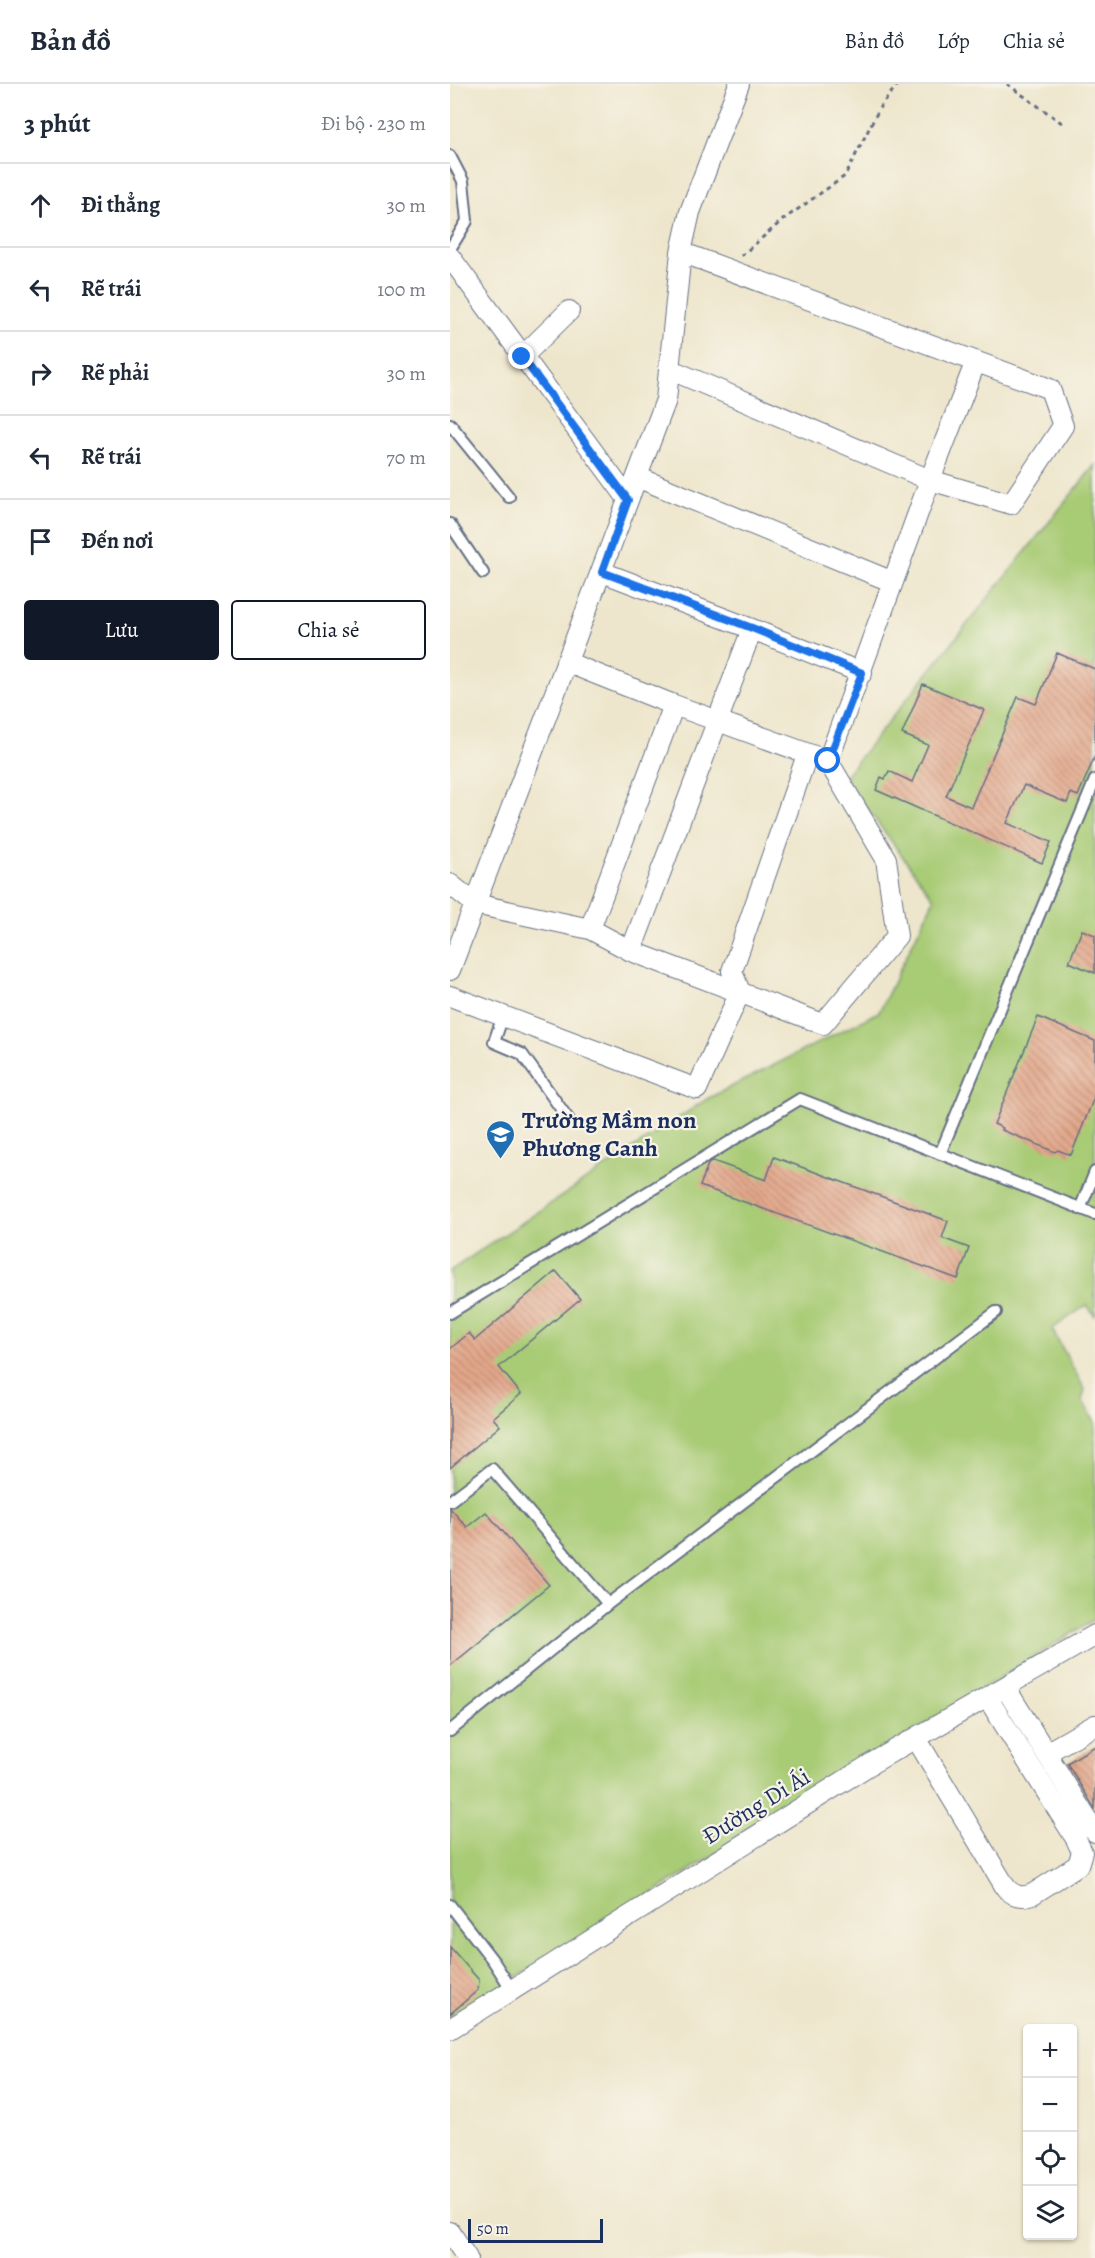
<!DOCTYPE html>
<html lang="vi">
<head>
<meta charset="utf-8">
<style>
  :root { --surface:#fff; --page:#f2f2f3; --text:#1f2937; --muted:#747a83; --line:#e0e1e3; --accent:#111827 }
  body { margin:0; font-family:Alegreya,serif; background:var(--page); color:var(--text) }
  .controls { position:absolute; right:18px; bottom:18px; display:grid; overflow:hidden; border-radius:6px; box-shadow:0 2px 4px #0004 }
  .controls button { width:54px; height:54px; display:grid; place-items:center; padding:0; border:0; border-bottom:2px solid var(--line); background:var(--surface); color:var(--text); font:30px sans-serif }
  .scale { position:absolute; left:18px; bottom:15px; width:135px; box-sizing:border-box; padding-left:6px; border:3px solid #1b2f5e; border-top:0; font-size:16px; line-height:21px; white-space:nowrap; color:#1b2f5e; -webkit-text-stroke:4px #f7f3e8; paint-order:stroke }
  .stop { position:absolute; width:18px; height:18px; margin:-14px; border:4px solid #1a73e8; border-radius:50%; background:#fff }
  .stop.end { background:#1a73e8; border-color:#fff; box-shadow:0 2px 6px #0008 }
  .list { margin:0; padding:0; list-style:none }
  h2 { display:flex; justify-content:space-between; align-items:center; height:78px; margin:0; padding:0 24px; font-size:26px }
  h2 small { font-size:20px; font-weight:400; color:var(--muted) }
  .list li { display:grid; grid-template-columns:39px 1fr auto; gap:18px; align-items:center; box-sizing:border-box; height:84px; padding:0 24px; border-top:2px solid var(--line) }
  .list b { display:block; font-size:22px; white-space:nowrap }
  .list em { font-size:20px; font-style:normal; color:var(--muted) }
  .actions { display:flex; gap:12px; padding:18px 24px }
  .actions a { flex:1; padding:14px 0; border:2px solid var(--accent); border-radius:6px; text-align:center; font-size:21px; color:var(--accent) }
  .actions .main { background:var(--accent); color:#fff }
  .icon { flex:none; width:33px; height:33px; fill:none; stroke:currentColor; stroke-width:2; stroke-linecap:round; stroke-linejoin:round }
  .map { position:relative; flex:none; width:645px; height:2174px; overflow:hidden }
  header { display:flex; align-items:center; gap:36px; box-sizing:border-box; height:84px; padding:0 30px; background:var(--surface); border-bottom:2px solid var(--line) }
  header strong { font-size:28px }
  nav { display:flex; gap:33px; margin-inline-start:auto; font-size:21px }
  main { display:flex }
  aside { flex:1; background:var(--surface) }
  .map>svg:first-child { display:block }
  .grass { fill:#a8cb74; stroke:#627d69; stroke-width:1.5 }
  .building { fill:url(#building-back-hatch) }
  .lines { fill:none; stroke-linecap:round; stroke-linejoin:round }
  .lane-casing { stroke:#656f84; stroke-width:14 }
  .street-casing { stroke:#656f84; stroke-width:22 }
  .path { stroke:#656f84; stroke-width:3; stroke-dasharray:4.5 4.5; stroke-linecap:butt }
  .lane { stroke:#fff; stroke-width:10 }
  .street { stroke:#fff; stroke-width:20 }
  .route { stroke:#1a73e8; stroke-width:8 }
  .labels { text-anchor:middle; stroke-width:4.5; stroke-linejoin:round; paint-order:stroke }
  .poi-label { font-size:24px; font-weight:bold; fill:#1b2f5e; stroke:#f7f3e8; text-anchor:start }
  .street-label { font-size:24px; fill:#1b2f5e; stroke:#f7f3e8 }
</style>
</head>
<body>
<header>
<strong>Bản đồ</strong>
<nav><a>Bản đồ</a><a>Lớp</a><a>Chia sẻ</a></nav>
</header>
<main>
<aside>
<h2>3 phút<small>Đi bộ · 230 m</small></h2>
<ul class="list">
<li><svg class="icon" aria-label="ahead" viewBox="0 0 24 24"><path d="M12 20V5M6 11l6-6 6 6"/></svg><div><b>Đi thẳng</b></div><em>30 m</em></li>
<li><svg class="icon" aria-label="left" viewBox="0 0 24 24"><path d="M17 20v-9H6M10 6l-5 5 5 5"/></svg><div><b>Rẽ trái</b></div><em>100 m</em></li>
<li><svg class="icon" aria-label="right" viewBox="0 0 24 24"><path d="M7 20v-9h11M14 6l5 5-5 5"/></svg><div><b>Rẽ phải</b></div><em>30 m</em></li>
<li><svg class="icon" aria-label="left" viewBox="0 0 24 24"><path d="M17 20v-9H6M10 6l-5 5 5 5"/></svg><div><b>Rẽ trái</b></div><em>70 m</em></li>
<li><svg class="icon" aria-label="arrive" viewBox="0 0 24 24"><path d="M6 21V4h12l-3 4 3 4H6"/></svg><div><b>Đến nơi</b></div></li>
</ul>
<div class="actions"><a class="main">Lưu</a><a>Chia sẻ</a></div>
</aside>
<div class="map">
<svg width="645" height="2174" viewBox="0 0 645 2174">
  <defs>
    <pattern id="building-back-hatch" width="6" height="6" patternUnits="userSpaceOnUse" patternTransform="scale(1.5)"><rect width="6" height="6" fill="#e3a78a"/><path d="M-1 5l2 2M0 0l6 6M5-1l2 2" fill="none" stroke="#b78874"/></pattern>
  </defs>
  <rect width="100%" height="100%" fill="#f7f3e8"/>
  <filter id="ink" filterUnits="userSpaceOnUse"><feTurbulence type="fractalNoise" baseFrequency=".0167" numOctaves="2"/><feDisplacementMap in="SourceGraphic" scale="12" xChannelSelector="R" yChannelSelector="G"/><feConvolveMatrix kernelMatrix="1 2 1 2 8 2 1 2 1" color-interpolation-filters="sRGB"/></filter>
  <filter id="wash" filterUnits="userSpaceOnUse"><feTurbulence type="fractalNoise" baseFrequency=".008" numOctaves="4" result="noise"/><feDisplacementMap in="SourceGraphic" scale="24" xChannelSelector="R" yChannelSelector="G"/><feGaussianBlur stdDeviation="1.35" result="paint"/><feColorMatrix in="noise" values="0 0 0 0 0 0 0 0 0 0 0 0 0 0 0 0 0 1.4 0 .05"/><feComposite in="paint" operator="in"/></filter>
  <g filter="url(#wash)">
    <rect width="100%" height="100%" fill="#eee6cc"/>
    <!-- grass -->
    <path class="grass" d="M645 381V1232L637 1221 602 1245 635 1306 632 1316 645 1338V1535L0 1935V1187L257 1015 429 928 484 815 394 693Z"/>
    <g id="blocks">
      <!-- building -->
      <path class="building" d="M607 569 645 585V672L628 712 621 709 617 719 574 701 557 739 601 758 592 779 426 706 431 693 435 695 439 687 462 698 478 661 452 650 473 600 534 626 496 712 521 723 568 613 586 620Z
        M632 846 645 851V889L619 878Z
        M588 933 645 957V1011L621 1071 608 1066 605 1068 552 1046 553 1044 544 1040Z
        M324 1073 498 1137 492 1154 519 1164 508 1195 250 1102 258 1080 263 1077 316 1096Z
        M106 1187 130 1215 49 1283 71 1310 43 1334 50 1342 0 1384V1265L19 1249 25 1256Z
        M0 1424 17 1443 36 1428 99 1501 0 1582Z
        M645 1662V1725L617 1679Z
        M0 1863 29 1896 28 1906 0 1930Z"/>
    </g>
  </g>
  <g filter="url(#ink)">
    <use href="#blocks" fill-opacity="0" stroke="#656f84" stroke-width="1.5"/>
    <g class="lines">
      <defs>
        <path id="lane" d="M0 72 13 97 17 137 0 165
          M0 340 59 413
          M0 440 33 489
          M53 932 44 958 72 970 119 1036
          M490 1070 645 696
          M630 1125 645 1088
          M0 1229 350 1015 645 1130
          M0 1417 42 1385 158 1520
          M0 1647 158 1520 546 1228
          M0 1821 44 1878 62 1906"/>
        <path id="street" d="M0 173 178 415
          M72 273 119 227
          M219 285 480 396 561 420 613 342 600 305 231 168
          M187 393 443 498
          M152 488 302 545 412 589
          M378 677 480 396 526 277
          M0 800 25 820 140 845 181 867 373 940 447 852 436 775 378 677 224 621 116 578
          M140 845 224 621
          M181 867 302 545
          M0 886 216 316 231 168 240 128 289 0
          M0 912 247 1005 290 908 282 887 357 671
          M555 1603 645 1748
          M466 1654 556 1804C564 1813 572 1814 583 1810L628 1781 632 1768 626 1755 537 1613
          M596 1669 645 1641
          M0 1945 424 1678 645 1551
          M0 2148 17 2174"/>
      </defs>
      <!-- lane casing -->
      <use href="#lane" class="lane-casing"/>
      <!-- street casing -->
      <use href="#street" class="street-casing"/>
      <!-- path -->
      <path class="path" d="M557 0 612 39
        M291 172 334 135 395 92 430 23 448 0"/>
      <!-- lane -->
      <use href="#lane" class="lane"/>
      <!-- street -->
      <use href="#street" class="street"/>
    </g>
  </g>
  <g class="lines" filter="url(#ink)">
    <!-- route -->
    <path class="route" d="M72 273 178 416 152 488 302 544 412 589 378 677"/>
  </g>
  <!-- icons -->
  <defs>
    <symbol id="school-pin" viewBox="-11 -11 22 30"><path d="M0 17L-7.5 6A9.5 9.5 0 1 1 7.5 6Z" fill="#1f6fb2" stroke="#f7f3e8"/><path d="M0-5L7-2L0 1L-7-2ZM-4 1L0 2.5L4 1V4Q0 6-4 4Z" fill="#fff"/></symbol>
  </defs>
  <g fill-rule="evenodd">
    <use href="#school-pin" x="34" y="1034" width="33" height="45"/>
  </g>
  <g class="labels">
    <!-- poi labels -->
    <g class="poi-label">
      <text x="72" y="1044">Trường Mầm non<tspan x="72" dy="28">Phương Canh</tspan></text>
    </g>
    <!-- street labels -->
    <g class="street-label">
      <text transform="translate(306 1722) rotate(-32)" y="8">Đường Di Ái</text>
    </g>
  </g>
</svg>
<div class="controls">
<button>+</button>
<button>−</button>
<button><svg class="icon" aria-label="locate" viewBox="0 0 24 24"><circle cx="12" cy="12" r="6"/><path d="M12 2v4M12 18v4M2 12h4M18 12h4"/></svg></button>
<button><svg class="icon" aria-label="layers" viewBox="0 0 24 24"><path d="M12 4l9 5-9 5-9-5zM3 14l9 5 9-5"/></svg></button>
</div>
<div class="scale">50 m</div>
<div class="stop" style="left:378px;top:677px"></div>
<div class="stop end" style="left:72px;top:273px"></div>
</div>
</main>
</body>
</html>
